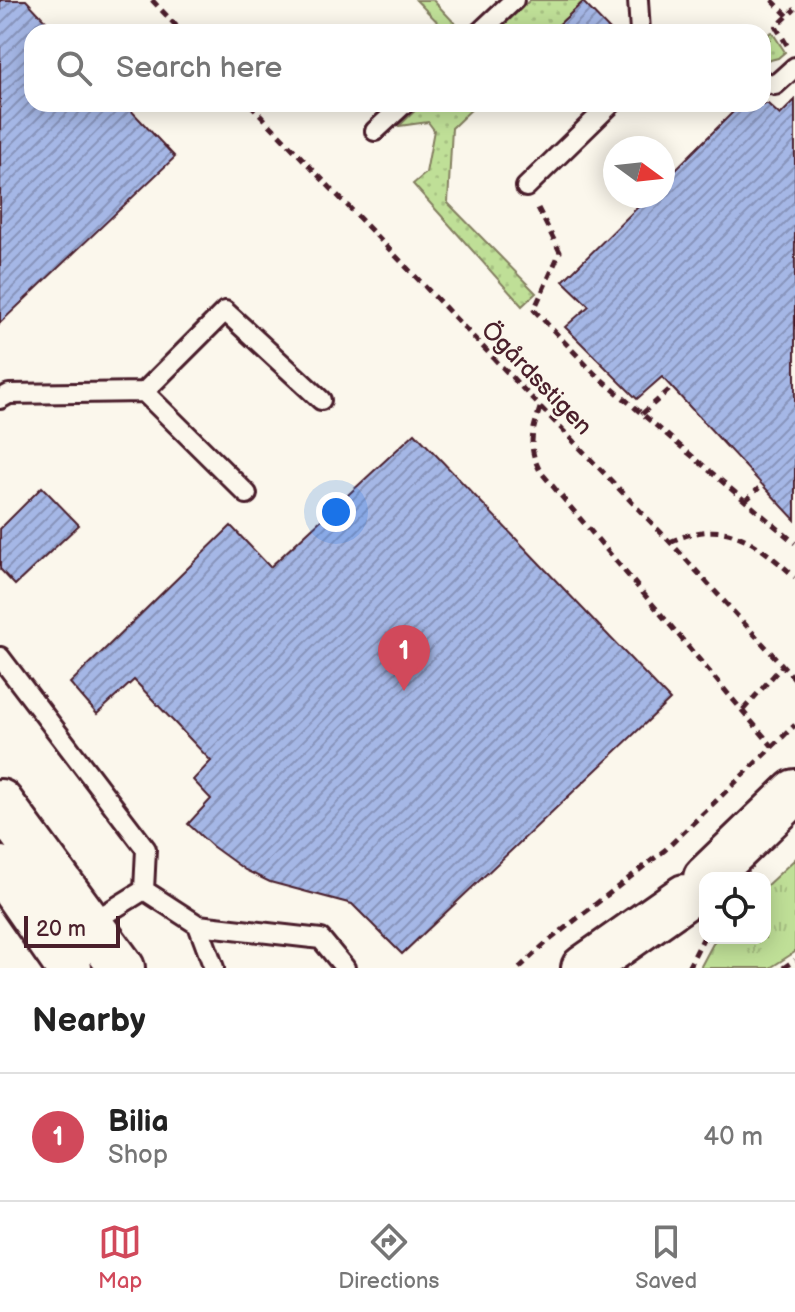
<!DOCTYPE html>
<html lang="en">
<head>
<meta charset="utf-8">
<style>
  :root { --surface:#fff; --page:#f2f2f2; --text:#222; --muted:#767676; --line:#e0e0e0; --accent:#d1495b }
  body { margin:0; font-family:"Balsamiq Sans",sans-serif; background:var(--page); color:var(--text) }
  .controls { position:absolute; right:24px; bottom:24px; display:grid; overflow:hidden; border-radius:16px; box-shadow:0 4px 20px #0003 }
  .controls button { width:72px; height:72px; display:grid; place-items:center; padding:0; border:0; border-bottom:2px solid var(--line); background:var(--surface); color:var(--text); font:40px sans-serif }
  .compass { position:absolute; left:603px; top:136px; width:72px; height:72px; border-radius:50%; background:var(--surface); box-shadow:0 4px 20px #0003; rotate:105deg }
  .scale { position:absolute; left:24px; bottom:20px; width:96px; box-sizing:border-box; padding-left:8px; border:4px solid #4a1f2b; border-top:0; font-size:22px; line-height:28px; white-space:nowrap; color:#4a1f2b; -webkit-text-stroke:6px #fbf7ec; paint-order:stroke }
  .you { position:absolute; left:336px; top:512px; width:28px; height:28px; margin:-20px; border:6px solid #fff; border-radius:50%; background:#1a73e8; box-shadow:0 0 0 12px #1a73e833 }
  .badge { display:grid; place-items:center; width:52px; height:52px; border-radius:50%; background:var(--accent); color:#fff; font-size:26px; font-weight:700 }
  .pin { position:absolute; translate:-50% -66px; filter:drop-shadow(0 2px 4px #0008) }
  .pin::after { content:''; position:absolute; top:42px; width:28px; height:24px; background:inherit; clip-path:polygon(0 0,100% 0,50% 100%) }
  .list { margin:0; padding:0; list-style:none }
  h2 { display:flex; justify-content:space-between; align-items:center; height:104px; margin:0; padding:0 32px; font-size:34px }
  h2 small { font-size:26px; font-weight:400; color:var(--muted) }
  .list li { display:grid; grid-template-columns:52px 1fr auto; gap:24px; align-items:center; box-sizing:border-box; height:128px; padding:0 32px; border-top:2px solid var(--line) }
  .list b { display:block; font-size:30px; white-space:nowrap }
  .list p { margin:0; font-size:26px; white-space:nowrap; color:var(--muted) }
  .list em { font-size:26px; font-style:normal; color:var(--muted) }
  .icon { flex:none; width:44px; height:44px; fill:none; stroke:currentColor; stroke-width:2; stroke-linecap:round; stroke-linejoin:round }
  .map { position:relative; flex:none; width:795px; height:968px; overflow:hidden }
  .search { position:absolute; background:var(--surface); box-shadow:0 4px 20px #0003; left:24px; right:24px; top:24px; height:88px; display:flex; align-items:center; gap:20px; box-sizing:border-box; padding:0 28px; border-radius:24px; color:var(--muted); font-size:30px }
  .sheet { height:232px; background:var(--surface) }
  nav { display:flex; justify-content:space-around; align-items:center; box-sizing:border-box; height:112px; border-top:2px solid var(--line); background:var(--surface); font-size:22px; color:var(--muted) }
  nav a { display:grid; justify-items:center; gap:4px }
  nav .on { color:var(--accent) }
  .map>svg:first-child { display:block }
  .grass { fill:url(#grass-dots); stroke:#847f61; stroke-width:2 }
  .park { fill:url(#park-tufts); stroke:#847f61; stroke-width:2 }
  .building { fill:url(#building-hatch); stroke:#4a1f2b; stroke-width:2 }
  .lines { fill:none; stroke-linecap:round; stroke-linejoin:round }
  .service-casing { stroke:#4a1f2b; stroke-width:24 }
  .tertiary-casing { stroke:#4a1f2b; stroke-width:50 }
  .secondary-casing { stroke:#4a1f2b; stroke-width:50 }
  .path { stroke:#4a1f2b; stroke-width:5; stroke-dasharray:8 6; stroke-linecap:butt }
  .service { stroke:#fbf7ec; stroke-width:18 }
  .tertiary { stroke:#fbf7ec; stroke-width:44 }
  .secondary { stroke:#fbf7ec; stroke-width:44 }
  .labels { text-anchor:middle; stroke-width:6; stroke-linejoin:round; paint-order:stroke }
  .street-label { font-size:24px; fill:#4a1f2b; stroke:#fbf7ec }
</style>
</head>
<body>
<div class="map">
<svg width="795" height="968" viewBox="0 0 795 968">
  <defs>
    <pattern id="grass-dots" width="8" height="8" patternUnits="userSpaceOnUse" patternTransform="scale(2)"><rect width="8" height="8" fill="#bfdf97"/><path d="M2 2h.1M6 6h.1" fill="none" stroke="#a6bf82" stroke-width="1.8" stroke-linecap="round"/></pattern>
    <pattern id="park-tufts" width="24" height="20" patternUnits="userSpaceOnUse" patternTransform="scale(2)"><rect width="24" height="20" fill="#bfdf97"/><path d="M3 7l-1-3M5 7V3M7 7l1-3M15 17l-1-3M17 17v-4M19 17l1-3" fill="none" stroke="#a6bf82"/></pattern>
    <pattern id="building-hatch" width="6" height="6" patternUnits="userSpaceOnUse" patternTransform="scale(2)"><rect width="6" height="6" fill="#a5b7e6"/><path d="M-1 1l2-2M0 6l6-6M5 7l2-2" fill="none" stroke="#8894bb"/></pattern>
  </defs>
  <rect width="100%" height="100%" fill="#fbf7ec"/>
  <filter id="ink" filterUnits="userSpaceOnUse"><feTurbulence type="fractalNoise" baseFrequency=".0125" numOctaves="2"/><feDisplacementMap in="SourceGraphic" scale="16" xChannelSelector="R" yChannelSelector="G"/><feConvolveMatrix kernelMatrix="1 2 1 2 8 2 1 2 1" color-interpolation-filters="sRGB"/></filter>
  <g filter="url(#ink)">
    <!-- grass -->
    <path class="grass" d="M416 0H433L461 30 447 32Z
      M530 0H585L551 32H497Z
      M772 32 785 52 778 58 763 62V43L770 39 768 34Z
      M422 104H477L452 128 448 203 536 293 522 306 413 184 426 173 434 130 428 122 399 126Z"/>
    <!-- park -->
    <path class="park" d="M795 859V952L770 968H700L716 938H765V887Z"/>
    <!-- building -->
    <path class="building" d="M0 0H26L56 32H32V104H125L175 157 0 323Z
      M583 2 612 32H551Z
      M795 100V520L662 377 637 399 565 327 589 306 563 281 649 196H663V182L741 104H768L780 115Z
      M415 433 670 700 402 954 352 904 270 882 245 870 212 846 188 824 211 799 193 780 211 761 134 680 97 714 70 683 231 526 270 567Z
      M42 487 79 525 15 585 0 569V529Z"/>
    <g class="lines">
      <defs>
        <path id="service" d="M638 0 640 32
          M480 32 514 0
          M763 81 775 85 795 67
          M375 131 404 104
          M526 187 611 104
          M144 392 225 311 321 400
          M0 399 9 394 144 392 247 494
          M0 657 146 849 144 890
          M89 924 144 890 198 925 321 939 345 968
          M198 925 214 968"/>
        <path id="tertiary" d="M706 878 795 792
          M584 968 685 897"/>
        <path id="secondary" d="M0 802 122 968
          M0 869 69 968"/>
      </defs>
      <!-- service casing -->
      <use href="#service" class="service-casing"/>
      <!-- tertiary casing -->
      <use href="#tertiary" class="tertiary-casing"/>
      <!-- secondary casing -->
      <use href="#secondary" class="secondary-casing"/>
      <!-- path -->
      <path class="path" d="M152 0 182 32
        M772 0 788 16
        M787 45 776 27 795 9
        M250 104 670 542 795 679
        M538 208 560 252 534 310 595 374 795 543
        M540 408C532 433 527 446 540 471L773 747
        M642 414 669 390
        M745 501 759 488
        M670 542C726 516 754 541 795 577
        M743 710 782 666
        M519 968 547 942 665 850 795 725
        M688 968 705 935
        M783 968 795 960"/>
      <!-- service -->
      <use href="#service" class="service"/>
      <!-- tertiary -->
      <use href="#tertiary" class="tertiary"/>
      <!-- secondary -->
      <use href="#secondary" class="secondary"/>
    </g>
  </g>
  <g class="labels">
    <!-- street labels -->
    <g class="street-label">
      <text transform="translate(537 378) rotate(46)" y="8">Ögårdsstigen</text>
    </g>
  </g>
</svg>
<div class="controls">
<button><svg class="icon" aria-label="locate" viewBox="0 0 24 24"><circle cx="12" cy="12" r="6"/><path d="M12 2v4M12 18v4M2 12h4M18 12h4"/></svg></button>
</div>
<svg class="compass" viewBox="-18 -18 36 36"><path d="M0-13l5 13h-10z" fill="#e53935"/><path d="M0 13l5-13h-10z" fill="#767676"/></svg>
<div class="scale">20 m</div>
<div class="you"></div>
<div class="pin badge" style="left:404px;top:691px">1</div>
<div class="search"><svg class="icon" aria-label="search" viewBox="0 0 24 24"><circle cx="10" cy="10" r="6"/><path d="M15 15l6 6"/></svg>Search here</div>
</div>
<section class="sheet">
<h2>Nearby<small></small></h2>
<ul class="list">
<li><span class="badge">1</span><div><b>Bilia</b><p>Shop</p></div><em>40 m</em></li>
</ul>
</section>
<nav>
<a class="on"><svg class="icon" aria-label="map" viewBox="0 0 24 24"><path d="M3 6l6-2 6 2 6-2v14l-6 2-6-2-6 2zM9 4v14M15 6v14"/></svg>Map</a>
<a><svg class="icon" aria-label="directions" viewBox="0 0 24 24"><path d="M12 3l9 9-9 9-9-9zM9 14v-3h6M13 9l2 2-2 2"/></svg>Directions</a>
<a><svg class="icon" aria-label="saved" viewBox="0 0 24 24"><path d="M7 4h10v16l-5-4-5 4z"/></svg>Saved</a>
</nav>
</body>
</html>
